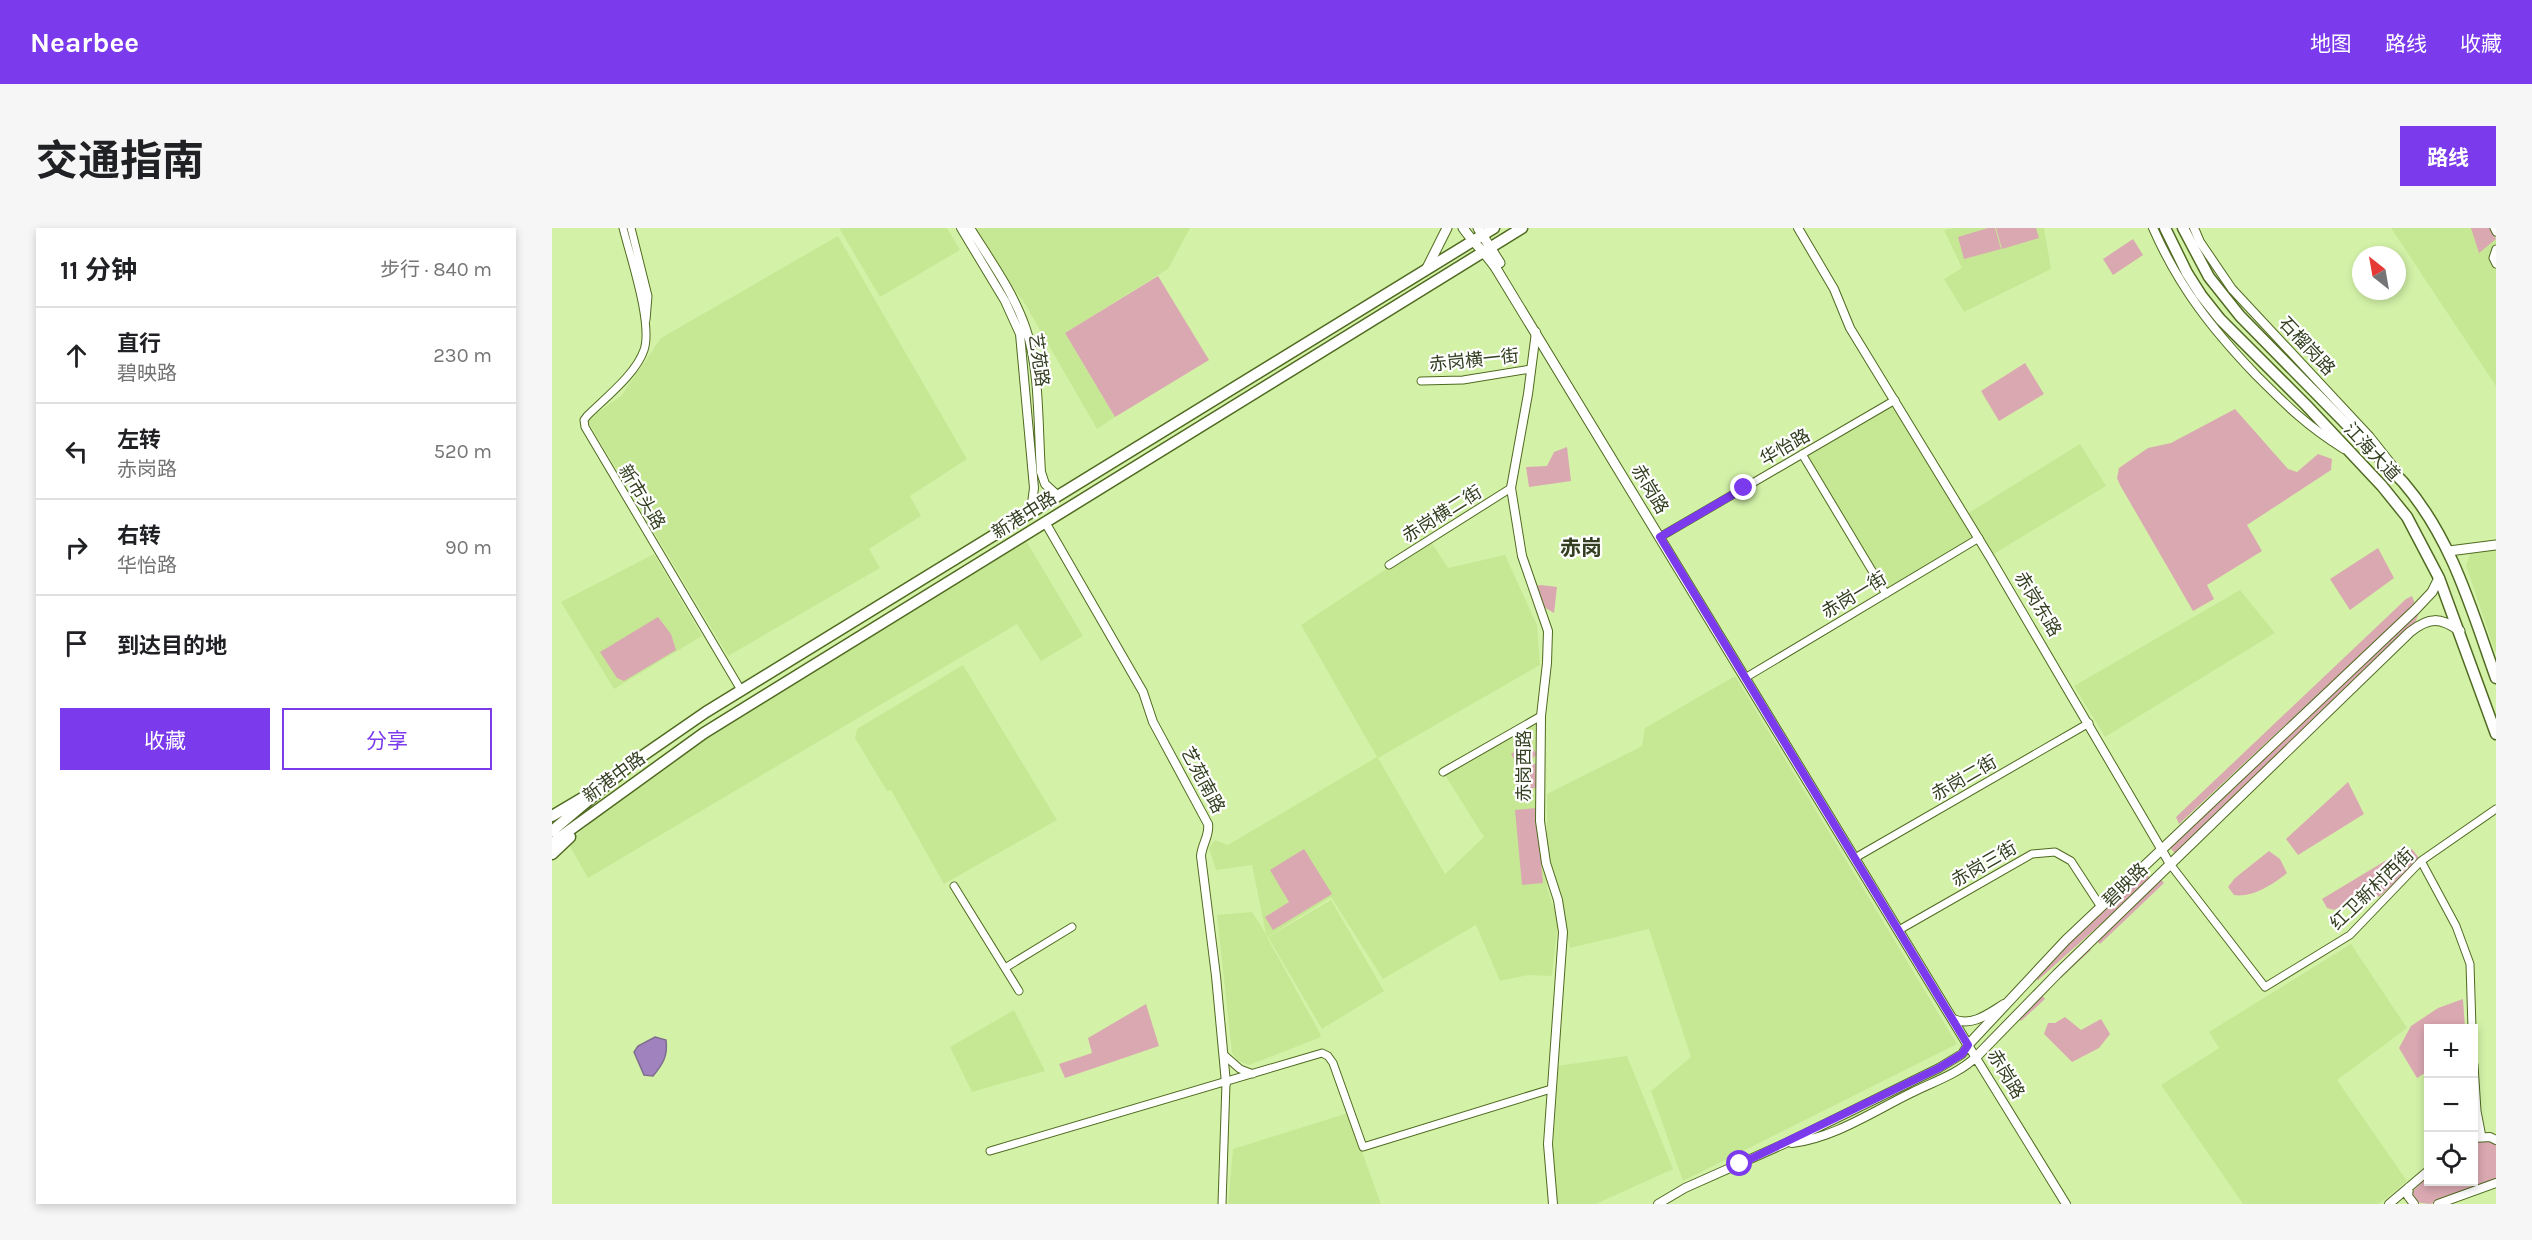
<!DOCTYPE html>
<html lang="zh">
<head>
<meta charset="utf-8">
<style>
  :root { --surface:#fff; --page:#f6f6f6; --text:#202124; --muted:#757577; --line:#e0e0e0; --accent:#7c3aed }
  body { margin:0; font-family:Karla,"Noto Sans SC",sans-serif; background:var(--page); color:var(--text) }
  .controls { position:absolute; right:18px; bottom:18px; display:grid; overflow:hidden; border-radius:0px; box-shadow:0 3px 9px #0003 }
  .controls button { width:54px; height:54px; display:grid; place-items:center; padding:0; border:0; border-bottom:2px solid var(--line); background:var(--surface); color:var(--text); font:30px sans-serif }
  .compass { position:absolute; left:1800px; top:18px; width:54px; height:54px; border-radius:50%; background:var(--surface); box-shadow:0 3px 9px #0003; rotate:329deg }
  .stop { position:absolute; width:18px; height:18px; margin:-14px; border:4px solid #7c3aed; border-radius:50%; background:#fff }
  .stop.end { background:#7c3aed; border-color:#fff; box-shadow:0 2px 6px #0008 }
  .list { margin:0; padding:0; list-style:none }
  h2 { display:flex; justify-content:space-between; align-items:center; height:78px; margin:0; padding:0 24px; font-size:26px }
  h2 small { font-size:20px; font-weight:400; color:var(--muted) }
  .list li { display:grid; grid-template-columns:39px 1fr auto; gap:18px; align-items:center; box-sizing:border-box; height:96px; padding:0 24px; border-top:2px solid var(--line) }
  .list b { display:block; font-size:22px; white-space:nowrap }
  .list p { margin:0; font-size:20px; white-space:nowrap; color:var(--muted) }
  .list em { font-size:20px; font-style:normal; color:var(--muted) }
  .actions { display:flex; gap:12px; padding:18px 24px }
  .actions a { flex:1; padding:14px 0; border:2px solid var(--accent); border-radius:0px; text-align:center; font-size:21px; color:var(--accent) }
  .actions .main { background:var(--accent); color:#fff }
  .icon { flex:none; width:33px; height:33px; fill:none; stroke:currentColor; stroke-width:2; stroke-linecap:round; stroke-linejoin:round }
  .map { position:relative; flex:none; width:1944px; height:976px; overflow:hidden; border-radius:0px }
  header { display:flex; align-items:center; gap:36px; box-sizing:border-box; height:84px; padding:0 30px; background:var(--accent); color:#fff }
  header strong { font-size:28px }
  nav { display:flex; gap:33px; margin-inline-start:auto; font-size:21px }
  .intro { display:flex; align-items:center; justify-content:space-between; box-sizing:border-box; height:144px; padding:0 36px }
  h1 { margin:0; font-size:42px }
  .button { padding:15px 27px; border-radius:0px; background:var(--accent); color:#fff; font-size:21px; font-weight:700 }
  main { display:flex; gap:36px; padding:0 36px }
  aside { flex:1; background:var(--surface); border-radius:0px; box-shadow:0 3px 9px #0003 }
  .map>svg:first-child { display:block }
  .built { fill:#c6e895 }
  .green { fill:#daa8b1 }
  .water { fill:#a082be; stroke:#7f6e8f; stroke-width:1.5 }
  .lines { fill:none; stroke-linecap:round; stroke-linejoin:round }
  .minor-casing { stroke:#506a21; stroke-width:9 }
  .tertiary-casing { stroke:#506a21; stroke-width:10 }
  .secondary-casing { stroke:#506a21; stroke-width:11 }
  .primary-casing { stroke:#506a21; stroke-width:13 }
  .trunk-casing { stroke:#506a21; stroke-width:13 }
  .minor { stroke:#fff; stroke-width:7 }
  .tertiary { stroke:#fff; stroke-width:8 }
  .secondary { stroke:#fff; stroke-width:9 }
  .primary { stroke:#fff; stroke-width:10 }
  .trunk { stroke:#fff; stroke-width:10 }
  .route { stroke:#7c3aed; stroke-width:8 }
  .labels { text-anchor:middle; stroke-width:4.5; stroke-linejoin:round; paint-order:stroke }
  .street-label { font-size:18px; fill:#333f20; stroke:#fff }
  .quarter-label { font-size:21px; font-weight:bold; fill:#333f20; stroke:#fff }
</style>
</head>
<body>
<header>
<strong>Nearbee</strong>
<nav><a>地图</a><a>路线</a><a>收藏</a></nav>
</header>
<div class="intro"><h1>交通指南</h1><a class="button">路线</a></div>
<main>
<aside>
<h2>11 分钟<small>步行 · 840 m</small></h2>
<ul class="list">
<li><svg class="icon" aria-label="ahead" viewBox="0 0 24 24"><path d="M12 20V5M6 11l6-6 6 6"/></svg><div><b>直行</b><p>碧映路</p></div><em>230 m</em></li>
<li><svg class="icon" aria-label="left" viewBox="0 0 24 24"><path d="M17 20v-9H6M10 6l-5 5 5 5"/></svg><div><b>左转</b><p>赤岗路</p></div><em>520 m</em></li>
<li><svg class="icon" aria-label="right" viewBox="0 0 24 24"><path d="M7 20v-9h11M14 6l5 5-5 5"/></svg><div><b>右转</b><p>华怡路</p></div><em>90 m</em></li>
<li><svg class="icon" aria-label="arrive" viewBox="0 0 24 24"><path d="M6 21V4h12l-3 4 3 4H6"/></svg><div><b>到达目的地</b></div></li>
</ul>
<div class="actions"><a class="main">收藏</a><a>分享</a></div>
</aside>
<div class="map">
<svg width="1944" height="976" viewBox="0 0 1944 976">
  <rect width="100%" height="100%" fill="#d3f2a7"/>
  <!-- built -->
  <path class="built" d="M287 0H395L408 22 328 69Z
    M421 0H638L616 41 513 105 563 189 545 201 473 76 438 28Z
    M1402 0H1492L1499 41 1412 84 1392 51 1410 40 1392 2Z
    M1839 0H1944V158Z
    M286 8 415 231 358 268 369 288 317 321 328 340 176 428 35 192 69 168 109 110Z
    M1342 176 1424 310 1334 361 1255 227Z
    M1528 216 1554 258 1440 327 1415 286Z
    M473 311 531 408 489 433 465 396 36 650 16 615 63 573 150 509Z
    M878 312 896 340 953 327 985 397 988 437 826 530 893 646 932 609 891 544 987 489 995 660 1006 692 1000 748 977 747 948 753 924 697 831 751 779 669 715 709 769 807 767 810 697 837 685 832 680 825 665 687 700 684 714 706 700 637 664 642 657 620 663 612 676 617 825 529 749 397Z
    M1944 319V424H1943L1914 337 1919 324Z
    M102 326 150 408 62 461 9 374Z
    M1688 362 1723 405 1553 509 1522 458Z
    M411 437 505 592 392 656 339 562 335 563 303 510 305 501Z
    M1183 448 1405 816 1131 953 1099 863 1139 829 1097 701 1018 720 995 635V566L1090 518 1093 500Z
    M779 672 832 763 770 801 716 709Z
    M1799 716 1855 800 1785 852 1855 953 1827 976H1691L1609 857 1667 820 1657 804Z
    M462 782 493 843 420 864 398 819Z
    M1075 828 1121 941 1044 976H1006L1000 948 1005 838Z
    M796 885 829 976H676L681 921Z"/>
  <!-- green -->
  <path class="green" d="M1436 0H1443L1449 21 1412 31 1406 9Z
    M1444 0H1484L1487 10 1450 21Z
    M1919 0H1939L1944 11 1927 25Z
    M1581 11 1591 27 1561 47 1551 31Z
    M606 48 657 132 563 189 513 105Z
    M1473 135 1492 166 1447 193 1429 163Z
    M1683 181 1736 241 1745 244 1766 226 1780 231 1779 242 1695 297 1710 323 1655 357 1662 371 1641 383 1568 257 1565 250 1567 240 1596 220 1619 215Z
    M1015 219 1019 253 977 259 974 239 995 238 1002 224Z
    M1826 320 1842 350 1798 382 1778 351Z
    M989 357 1005 359 1002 385 990 378 982 358Z
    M1860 368 1863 376 1627 596 1624 589 1854 371Z
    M1870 378 1862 397 1624 626 1617 619Z
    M106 389 119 406 124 422 72 453 65 450 48 424Z
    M977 514 985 527 967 539 959 526Z
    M985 535 984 560 964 561V543Z
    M1796 554 1812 586 1746 627 1734 611Z
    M984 580 991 655 970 657 963 582Z
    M752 621 780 666 721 702 713 689 737 674 718 642Z
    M1860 621 1867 630 1861 639 1827 669 1817 663 1782 682 1775 680 1770 671 1848 624Z
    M1717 623 1728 631 1735 645C1721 657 1699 670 1682 667L1676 659 1683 650Z
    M1591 642 1599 651 1485 753 1488 743Z
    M1607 649 1612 655 1548 716 1543 711Z
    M1537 719 1539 722 1490 767 1493 771 1469 793 1463 787Z
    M1911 771 1913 800H1876V843L1865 850 1847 820 1859 798 1886 780Z
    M594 776 607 818 513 850 507 836 540 825 536 810Z
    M1513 789 1529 802 1549 791 1558 806 1547 820 1520 834 1492 806 1496 795H1503Z
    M1931 911 1944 915V952L1878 976 1863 974 1860 964 1876 948V954H1922V913Z"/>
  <!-- water -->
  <path class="water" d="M103 809 114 812C116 828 111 836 101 848L92 847 82 824 86 818Z"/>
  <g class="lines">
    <defs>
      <path id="minor" d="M71 0C78 28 101 96 92 122 84 146 53 170 35 188L32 192 33 199 189 462
        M79 0 96 68 94 92
        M1942 0 1944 4
        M1944 21 1941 30 1944 36
        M869 153 911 152 979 141
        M1250 226 1334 366
        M1108 309 1343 172
        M837 337 959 260
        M1193 450 1427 310
        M891 544 989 488
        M1303 630 1537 495
        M1869 633 1904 698 1918 736 1920 800
        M1618 636 1713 759 1798 707 1869 633 1944 581
        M402 658 467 763
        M1347 702 1480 626 1503 624 1519 633 1549 679
        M453 740 520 699
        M672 827 688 841 701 846
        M1922 837 1925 883 1930 909
        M438 923 770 825 776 828 781 835 811 919 999 861
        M670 976 674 855"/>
      <path id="tertiary" d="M409 0 453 73 468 106 482 260 479 283
        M418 0C438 32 462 65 474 101 488 141 486 202 489 244L493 256 505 267
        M1246 0 1282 61 1298 100 1439 331 1618 636
        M1601 0C1627 59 1660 101 1704 147 1735 178 1755 198 1792 221
        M1642 0 1648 14 1680 61 1818 209 1845 243
        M984 104 976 166 959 260 970 328 996 403 995 435 989 488 988 593 994 635 1006 672 1011 704 996 916 1001 976
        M493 294 591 464 601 494 656 596C658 607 650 616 649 628L664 748 674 855
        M1401 791C1420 799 1436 786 1452 776
        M1922 910 1938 909 1944 912
        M1240 915C1282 910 1322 883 1359 865 1381 854 1406 846 1424 829
        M1857 959 1856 968 1862 976
        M1106 976 1133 960 1234 915 1387 840 1410 826 1416 817 1514 976
        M1837 976 1876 943
        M1886 976 1944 955"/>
      <path id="secondary" d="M911 0C922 16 935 26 945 42L1416 817 1514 712 1864 381 1880 364 1887 350
        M926 0 948 35
        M875 40 895 0
        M1897 323 1944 317
        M1424 829 1505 746 1858 404C1877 389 1888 389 1908 403"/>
      <path id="primary" d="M0 588 37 566
        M0 603 83 533 154 484 942 0
        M0 615 152 505 970 0
        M0 626 18 609"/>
      <path id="trunk" d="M1613 0 1635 45 1649 67 1668 91 1754 177 1830 258 1855 289 1887 350 1944 506
        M1631 0 1657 49 1688 88 1851 254C1900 311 1919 380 1944 450"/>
    </defs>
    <!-- minor casing -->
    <use href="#minor" class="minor-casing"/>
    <!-- tertiary casing -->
    <use href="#tertiary" class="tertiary-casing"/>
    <!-- secondary casing -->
    <use href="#secondary" class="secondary-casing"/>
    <!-- primary casing -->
    <use href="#primary" class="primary-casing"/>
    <!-- trunk casing -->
    <use href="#trunk" class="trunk-casing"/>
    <!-- minor -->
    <use href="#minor" class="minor"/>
    <!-- tertiary -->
    <use href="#tertiary" class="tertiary"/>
    <!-- secondary -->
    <use href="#secondary" class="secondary"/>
    <!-- primary -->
    <use href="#primary" class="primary"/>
    <!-- trunk -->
    <use href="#trunk" class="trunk"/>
  </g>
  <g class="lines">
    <!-- route -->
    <path class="route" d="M1188 936 1387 840 1410 826 1416 817 1108 309 1192 260"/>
  </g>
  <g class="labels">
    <!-- street labels -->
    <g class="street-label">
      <text transform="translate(1755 118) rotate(47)" y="6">石榴岗路</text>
      <text transform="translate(487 132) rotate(82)" y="6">艺苑路</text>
      <text transform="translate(922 132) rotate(-6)" y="6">赤岗横一街</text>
      <text transform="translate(1233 219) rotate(-30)" y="6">华怡路</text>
      <text transform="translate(1820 224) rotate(47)" y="6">江海大道</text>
      <text transform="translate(1098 261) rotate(59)" y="6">赤岗路</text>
      <text transform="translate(90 269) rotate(59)" y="6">新市头路</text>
      <text transform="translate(890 286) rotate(-32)" y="6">赤岗横二街</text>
      <text transform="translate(472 287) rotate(-32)" y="6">新港中路</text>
      <text transform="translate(1302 367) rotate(-31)" y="6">赤岗一街</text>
      <text transform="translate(1486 376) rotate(59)" y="6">赤岗东路</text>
      <text transform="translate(972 538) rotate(-90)" y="6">赤岗西路</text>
      <text transform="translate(62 549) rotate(-36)" y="6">新港中路</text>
      <text transform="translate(1412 550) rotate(-30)" y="6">赤岗二街</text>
      <text transform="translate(651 552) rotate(62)" y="6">艺苑南路</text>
      <text transform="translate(1432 636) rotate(-30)" y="6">赤岗三街</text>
      <text transform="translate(1573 657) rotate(-44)" y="6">碧映路</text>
      <text transform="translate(1820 661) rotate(-44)" y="6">红卫新村西街</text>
      <text transform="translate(1454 846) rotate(59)" y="6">赤岗路</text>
    </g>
    <!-- quarter labels -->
    <g class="quarter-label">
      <text x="1029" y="327">赤岗</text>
    </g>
  </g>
</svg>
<div class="controls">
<button>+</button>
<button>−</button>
<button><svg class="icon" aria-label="locate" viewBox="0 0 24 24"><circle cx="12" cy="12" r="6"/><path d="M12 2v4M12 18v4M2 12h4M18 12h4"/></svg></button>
</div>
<svg class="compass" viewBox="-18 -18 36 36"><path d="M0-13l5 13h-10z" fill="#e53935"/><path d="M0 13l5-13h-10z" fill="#757577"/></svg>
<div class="stop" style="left:1188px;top:936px"></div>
<div class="stop end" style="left:1192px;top:260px"></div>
</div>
</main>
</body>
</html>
